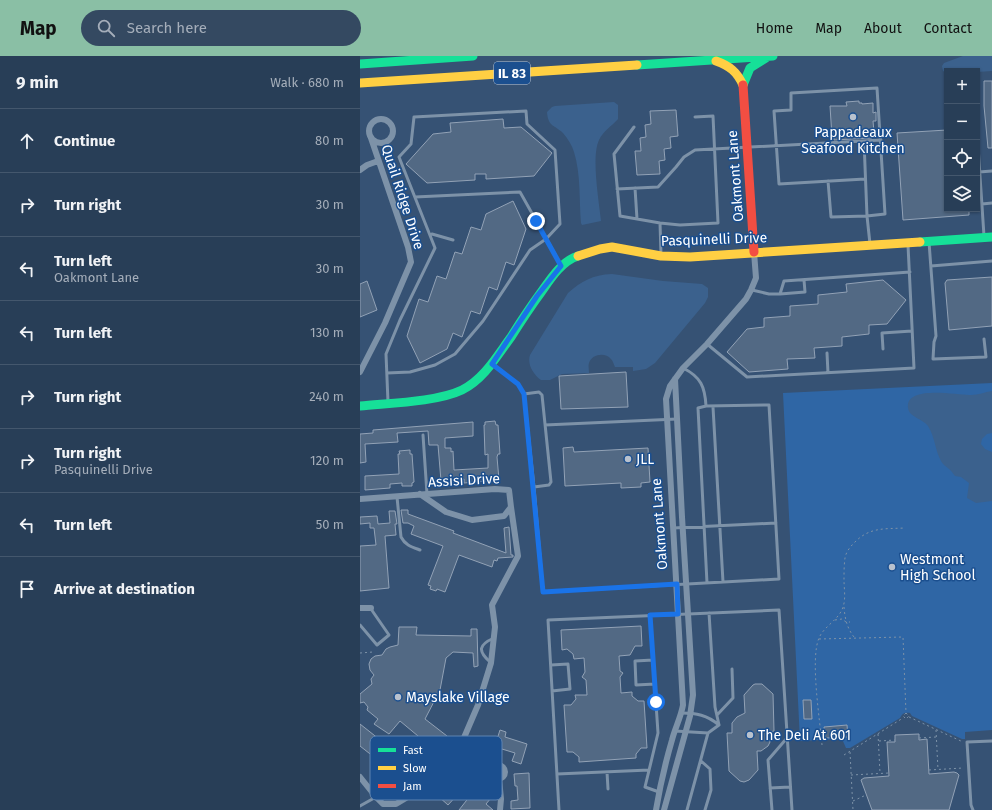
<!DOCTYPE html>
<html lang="en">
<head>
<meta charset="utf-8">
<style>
  :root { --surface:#283e57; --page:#344961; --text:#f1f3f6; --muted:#a5aeba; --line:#44576d; --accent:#8abfa5 }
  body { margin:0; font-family:"Fira Sans",sans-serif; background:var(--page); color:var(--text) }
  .controls { position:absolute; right:12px; top:12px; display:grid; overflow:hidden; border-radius:0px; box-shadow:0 1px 3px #0004 }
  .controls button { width:36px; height:36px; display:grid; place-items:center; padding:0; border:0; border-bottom:1px solid var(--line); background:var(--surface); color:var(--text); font:20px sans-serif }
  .stop { position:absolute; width:12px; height:12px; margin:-9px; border:3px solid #1a73e8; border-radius:50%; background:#fff }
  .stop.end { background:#1a73e8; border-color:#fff; box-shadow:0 1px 4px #0008 }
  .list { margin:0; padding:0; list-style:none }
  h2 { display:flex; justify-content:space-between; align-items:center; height:52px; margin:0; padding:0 16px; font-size:17px }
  h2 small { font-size:13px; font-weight:400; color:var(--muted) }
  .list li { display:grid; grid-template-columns:26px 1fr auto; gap:12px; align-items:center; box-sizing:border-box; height:64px; padding:0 16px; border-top:1px solid var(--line) }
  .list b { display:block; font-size:15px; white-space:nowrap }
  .list p { margin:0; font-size:13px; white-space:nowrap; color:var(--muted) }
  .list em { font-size:13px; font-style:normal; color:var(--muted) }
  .icon { flex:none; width:22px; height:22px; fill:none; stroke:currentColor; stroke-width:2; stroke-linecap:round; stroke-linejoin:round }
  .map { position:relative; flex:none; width:632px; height:754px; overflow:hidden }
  header { display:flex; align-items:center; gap:24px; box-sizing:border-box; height:56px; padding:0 20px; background:var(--accent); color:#111 }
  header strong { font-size:19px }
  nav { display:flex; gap:22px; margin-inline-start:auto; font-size:14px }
  .search { width:280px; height:36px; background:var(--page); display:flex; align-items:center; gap:10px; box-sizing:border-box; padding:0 14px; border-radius:22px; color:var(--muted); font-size:15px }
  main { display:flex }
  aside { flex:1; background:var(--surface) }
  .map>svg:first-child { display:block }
  .green { fill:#2f66a5 }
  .water { fill:#3b618d }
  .building { fill:#526984; stroke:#92a2b6 }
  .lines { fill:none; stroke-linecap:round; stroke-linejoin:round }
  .path { stroke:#7d92a8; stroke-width:1; stroke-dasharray:2 3; stroke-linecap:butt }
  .lane { stroke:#7d92a8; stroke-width:3 }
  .street { stroke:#7d92a8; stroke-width:6 }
  .fast { stroke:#16e098; stroke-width:9 }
  .slow { stroke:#ffcf43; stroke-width:9 }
  .jam { stroke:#f24e42; stroke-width:9 }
  .route { stroke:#1a73e8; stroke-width:5 }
  .poi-dot { fill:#b9c2ce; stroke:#1b4f8f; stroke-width:1.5 }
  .labels { text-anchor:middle; stroke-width:3; stroke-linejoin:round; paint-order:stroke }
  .shield { fill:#1b4f8f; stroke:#bbcadd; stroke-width:1 }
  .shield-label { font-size:13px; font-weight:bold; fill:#fff }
  .poi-label { font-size:14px; fill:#fff; stroke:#1b4f8f; text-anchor:start }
  .street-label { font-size:14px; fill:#fff; stroke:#1b4f8f }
  .key { fill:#1b4f8f; stroke:#5f84b1; stroke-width:1 }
  .key-label { font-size:11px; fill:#fff }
</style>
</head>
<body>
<header>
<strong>Map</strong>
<div class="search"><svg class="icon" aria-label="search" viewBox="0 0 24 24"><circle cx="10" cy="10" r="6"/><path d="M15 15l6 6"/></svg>Search here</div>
<nav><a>Home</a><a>Map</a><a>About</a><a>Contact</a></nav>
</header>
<main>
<aside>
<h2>9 min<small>Walk · 680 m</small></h2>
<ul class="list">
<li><svg class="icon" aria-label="ahead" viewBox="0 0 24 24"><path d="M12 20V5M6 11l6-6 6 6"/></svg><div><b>Continue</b></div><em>80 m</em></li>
<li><svg class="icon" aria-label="right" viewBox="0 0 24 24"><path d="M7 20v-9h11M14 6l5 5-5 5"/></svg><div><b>Turn right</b></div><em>30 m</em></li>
<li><svg class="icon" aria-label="left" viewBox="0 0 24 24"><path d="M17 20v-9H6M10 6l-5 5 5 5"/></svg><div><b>Turn left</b><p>Oakmont Lane</p></div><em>30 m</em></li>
<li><svg class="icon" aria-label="left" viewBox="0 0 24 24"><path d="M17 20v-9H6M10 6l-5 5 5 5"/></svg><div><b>Turn left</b></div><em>130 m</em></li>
<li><svg class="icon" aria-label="right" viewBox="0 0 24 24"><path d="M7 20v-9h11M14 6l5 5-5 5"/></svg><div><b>Turn right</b></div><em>240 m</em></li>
<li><svg class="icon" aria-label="right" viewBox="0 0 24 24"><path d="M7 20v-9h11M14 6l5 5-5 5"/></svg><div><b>Turn right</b><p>Pasquinelli Drive</p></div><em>120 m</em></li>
<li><svg class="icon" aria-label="left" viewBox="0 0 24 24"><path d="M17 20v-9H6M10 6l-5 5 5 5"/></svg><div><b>Turn left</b></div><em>50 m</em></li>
<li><svg class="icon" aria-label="arrive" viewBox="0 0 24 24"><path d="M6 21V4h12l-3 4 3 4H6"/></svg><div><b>Arrive at destination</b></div></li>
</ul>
</aside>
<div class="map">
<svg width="632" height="754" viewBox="0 0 632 754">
  <rect width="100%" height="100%" fill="#365274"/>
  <!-- green -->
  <path class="green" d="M632 327V674L605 676V683H602L552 660 550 657C545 656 542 657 540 662L490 692H486L482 683 440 685 423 337Z"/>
  <!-- water -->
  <path class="water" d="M603 0H632V15L617 16V15H587V17L583 15 582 10 584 7Z
    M254 46 258 49V63C252 70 243 75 239 84 231 101 239 145 241 165L222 169 221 167C219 144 221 118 214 96 212 89 208 83 203 77 195 69 188 71 187 56L192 51 195 50Z
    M252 218 303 225 342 228 348 232V241L345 247 295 307 286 313 273 315V311H255C254 309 253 305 251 303 245 296 232 298 229 307 228 310 229 313 229 317L202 318 190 324H181C173 318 167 308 170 299L208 237C222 225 232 219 252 218Z
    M632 335V377L627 378 622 383 621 388 625 393 632 396V445L616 447 607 442 609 427 601 421 595 420C593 418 592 415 589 413 586 410 583 409 581 405 575 394 575 381 568 370 563 363 549 361 548 352 545 328 600 340 611 339 618 339 625 336 632 335Z"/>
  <!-- building -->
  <path class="building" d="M624 25H632V92H628L624 50Z
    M499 45V47H502V48L513 47V57L516 56V65H513L514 76H511L512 82 474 84V81H472L470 50H487L486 46Z
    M316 54 318 80 310 81 311 92 304 93 305 104 299 105 300 118 277 119 275 95H281L280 82 286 81 285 69 291 68 290 55Z
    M143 63 144 72 161 71 192 97 174 120 126 123V118H115V124L67 127 46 108 73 78 91 76 90 67Z
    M587 74V153H609V159L543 164 537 77Z
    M153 145 166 173 154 209 146 206 137 234 129 231 120 258 111 255 102 281 93 277 87 293 60 307 47 280 59 243 68 246 77 220 86 223 95 196 102 198 111 171 121 174 126 158Z
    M632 221V270L589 274 585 227 587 224Z
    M523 224 546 244 527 268 509 269V278L482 281V290L454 292 455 302 427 303 428 313 389 316 367 296 387 273 404 271V262L430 260V250L458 248V239L487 236 486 228Z
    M7 225 17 254 0 261V228Z
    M266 316 268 351 201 353 199 320Z
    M135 365 136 369H138L140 398H138L137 401 139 424 104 427V423L93 424V427L83 428V425H81L78 389H69L68 375 37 377 38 386 5 388 6 406 0 407V378L13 377V374L113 366V380L85 382V392H91V396L93 395 94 414 128 412V398L125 399 124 369H125V366Z
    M213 391 214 396 288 392 290 426 281 427V431L261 432V427L205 430 203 392Z
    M50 394V398H52L54 426 52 427V430H42V427L30 428V432L5 434V420L39 418 38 398H40L39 395Z
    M41 454H48V458L94 475 93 477 146 497 144 472 149 471 151 499H153V501L138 502 137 505 134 504 132 511 99 499 85 536 77 533 76 535 70 533 71 530 68 529 83 490 51 478 54 470 48 467H43Z
    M29 455H35L37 468H35L36 479 25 480 29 532 0 535V490L16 489 14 472H10V467L0 468V461L17 460 18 468 30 467Z
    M281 570 282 590H275L270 599 259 600 260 615 263 617 260 621 261 637 272 636V640L278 645H284L287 692H281L276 698V702L219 706V701L213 696H207L204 649H211L216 643 215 639H227L226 624 222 621 225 616 224 602 214 603 213 598 207 593 202 594 201 574Z
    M39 571H57L56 579 111 580V573H117L118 610 114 611 113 597 93 596 86 602 80 634 65 663 87 680 76 695 40 665 29 678 14 668 18 663 7 654 8 651 4 646 0 647V638L12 628 11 623 14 619 10 614 9 608 11 603 15 600 22 599 26 593 30 591 38 589Z
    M395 628H402L413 638 414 675 410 676V686L408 690 401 695H397L398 714 389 724 384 726 380 725 369 715 367 677H372V667L377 661 385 657 384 639 393 629Z
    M443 644H451L452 663H444Z
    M0 668 48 706 38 720 0 690Z
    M487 669 488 681 465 682 464 671Z
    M140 674 146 676 145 681 167 688 161 708 152 705 155 697 142 693 140 699 133 696Z
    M559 678V684L567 683 569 718 594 716 597 717 599 719 589 754H512L501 724 504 722 529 720 527 686H535V679Z
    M169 717 170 752 151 753V745L158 744 157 730H155L154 718Z
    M121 726 129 732 125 737 131 742 126 748 133 754H99Z
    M87 729 98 738 88 749 78 740Z"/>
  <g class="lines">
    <!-- path -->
    <path class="path" d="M484 551C485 563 487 572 494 581
      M475 564 482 563 486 566H490
      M459 583 543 581 546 657 549 660 546 663 543 660 546 657
      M0 597 13 596
      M549 661 603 686
      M576 674 578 714
      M518 678 520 717
      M559 682 576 681
      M519 685 535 684
      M462 689C460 664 450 603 459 582 464 570 479 564 483 551 486 543 484 532 484 524 484 517 484 509 485 502 486 496 490 491 494 487 509 471 524 473 545 472
      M490 696 493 754
      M484 699 543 662
      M569 714 603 712
      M491 719 529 717
      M493 745 506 739"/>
    <!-- lane -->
    <path class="lane" d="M274 71 254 98 260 160 300 167 320 169 358 167 353 60 335 61
      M617 75 624 180
      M619 116 632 115
      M505 123 419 128 414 55 431 54V37L517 32 525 158 507 160 510 188
      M468 125 471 161 507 160 504 85
      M275 132 277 163
      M257 133 298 131 316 111 324 101 335 94 521 84
      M55 141 160 136 201 209
      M622 148 632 147
      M300 167 301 198
      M72 178 93 184
      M569 186 576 280 574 286 573 303 626 301 624 283
      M571 210 632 205
      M392 234 409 238H420L424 225 550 216
      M420 238 445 236 444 224
      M347 288 387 321 554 312 548 189
      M523 293 522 277 552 275
      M467 297 468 317
      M133 309 158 328 164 338 179 336 182 339 191 426 189 429 174 431 183 536 419 523 409 349 346 350 338 352 347 527
      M323 312C341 321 345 331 346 350
      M27 317 50 316 75 309 95 298 123 265 170 194 186 183 200 168 195 94 167 68 166 55 54 61 51 88 39 101 75 192 40 264 26 298 28 346
      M164 338 174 431
      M353 351 363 526
      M185 369 317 363
      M63 379 67 438
      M37 441 41 481C45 489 52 491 60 494
      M313 472 416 467
      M349 557 355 651 359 669
      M290 559 298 677 285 731 299 736
      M0 569 17 589 29 579 11 553
      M293 604 275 605 276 629 295 628
      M130 606C118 595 118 589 134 582
      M191 609 208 608 210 633 192 635
      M322 657C336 657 347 659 359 669
      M357 659 373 642 372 613
      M315 675 348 677 359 669
      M341 705 350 713 351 734 345 754
      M247 716 248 733
      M197 718 289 714
      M410 732 430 731
      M0 750 16 741
      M199 754 188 564 419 554 432 754
      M327 754 348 677
      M412 754 408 704 427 682
      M613 754 611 749 607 686 632 685"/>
    <!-- street -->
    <path class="street" d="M9 75a12 12 0 1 1 24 0a12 12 0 1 1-24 0Z
      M0 114 7 109 18 105
      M0 316 25 267 51 206 48 191 11 82
      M0 443 135 433 149 434 151 451 144 460 112 464 86 456 60 438
      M0 552H11
      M131 716a7 7 0 1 1 14 0a7 7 0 1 1-14 0Z
      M0 721 16 741 23 748H36L46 742 65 727 86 706 103 684 118 649 131 607 135 571 132 549 158 500 151 451
      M139 723 141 743 140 754
      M296 754C300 730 305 708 312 684 315 672 321 661 323 649L306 343 310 330 323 312 347 288 386 243 391 234 396 222 394 196
      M304 754 330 660 333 639 322 461 315 323"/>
    <!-- fast -->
    <path class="fast" d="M0 8 113 0
      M277 9 413 0
      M383 29 390 12 406 2
      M560 186 632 181
      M0 350C29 347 77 346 102 334 124 323 137 300 151 281 161 265 171 250 182 235 191 222 202 205 218 200"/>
    <!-- slow -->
    <path class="slow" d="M356 5C370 10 377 16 383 29
      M0 27 277 9
      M218 200 240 193 252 191 301 200 330 201 560 186"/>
    <!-- jam -->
    <path class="jam" d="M383 29 394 196"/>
  </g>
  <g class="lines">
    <!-- route -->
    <path class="route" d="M176 165 201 210 177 240 132 308 158 328 164 338 183 536 317 528 318 558 290 559 296 646"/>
  </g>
  <!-- markers -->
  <g class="poi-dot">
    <circle cx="493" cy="61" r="4"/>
    <circle cx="268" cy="403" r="4"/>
    <circle cx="532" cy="511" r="4"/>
    <circle cx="38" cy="641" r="4"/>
    <circle cx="390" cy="679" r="4"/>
  </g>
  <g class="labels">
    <!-- shield labels -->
    <rect class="shield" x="134" y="6" width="36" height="22" rx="3"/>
    <g class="shield-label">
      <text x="152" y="22">IL 83</text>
    </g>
    <!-- poi labels -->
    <g class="poi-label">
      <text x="493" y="81" text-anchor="middle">Pappadeaux<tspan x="493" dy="16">Seafood Kitchen</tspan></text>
      <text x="276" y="408">JLL</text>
      <text x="540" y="508">Westmont<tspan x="540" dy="16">High School</tspan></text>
      <text x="46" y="646">Mayslake Village</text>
      <text x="398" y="684">The Deli At 601</text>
    </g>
    <!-- street labels -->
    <g class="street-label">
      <text transform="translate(375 120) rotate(-94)" y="5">Oakmont Lane</text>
      <text transform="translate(43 141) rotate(72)" y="5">Quail Ridge Drive</text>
      <text transform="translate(354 183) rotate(-2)" y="5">Pasquinelli Drive</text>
      <text transform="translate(104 424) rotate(-3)" y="5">Assisi Drive</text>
      <text transform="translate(299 468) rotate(-94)" y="5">Oakmont Lane</text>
    </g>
  </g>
  <!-- legend -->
  <rect x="10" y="680" width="132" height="64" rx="6" class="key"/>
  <rect x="18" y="692" width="18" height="4" fill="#16e098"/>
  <rect x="18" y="710" width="18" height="4" fill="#ffcf43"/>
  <rect x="18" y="728" width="18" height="4" fill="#f24e42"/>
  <g class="key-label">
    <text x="43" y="698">Fast</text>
    <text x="43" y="716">Slow</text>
    <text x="43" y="734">Jam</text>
  </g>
</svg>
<div class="controls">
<button>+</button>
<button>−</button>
<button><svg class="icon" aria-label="locate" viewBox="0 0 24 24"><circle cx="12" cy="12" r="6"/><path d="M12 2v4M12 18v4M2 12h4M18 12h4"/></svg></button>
<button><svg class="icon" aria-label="layers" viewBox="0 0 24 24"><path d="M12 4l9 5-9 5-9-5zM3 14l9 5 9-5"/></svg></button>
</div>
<div class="stop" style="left:296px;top:646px"></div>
<div class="stop end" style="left:176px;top:165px"></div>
</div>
</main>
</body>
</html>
